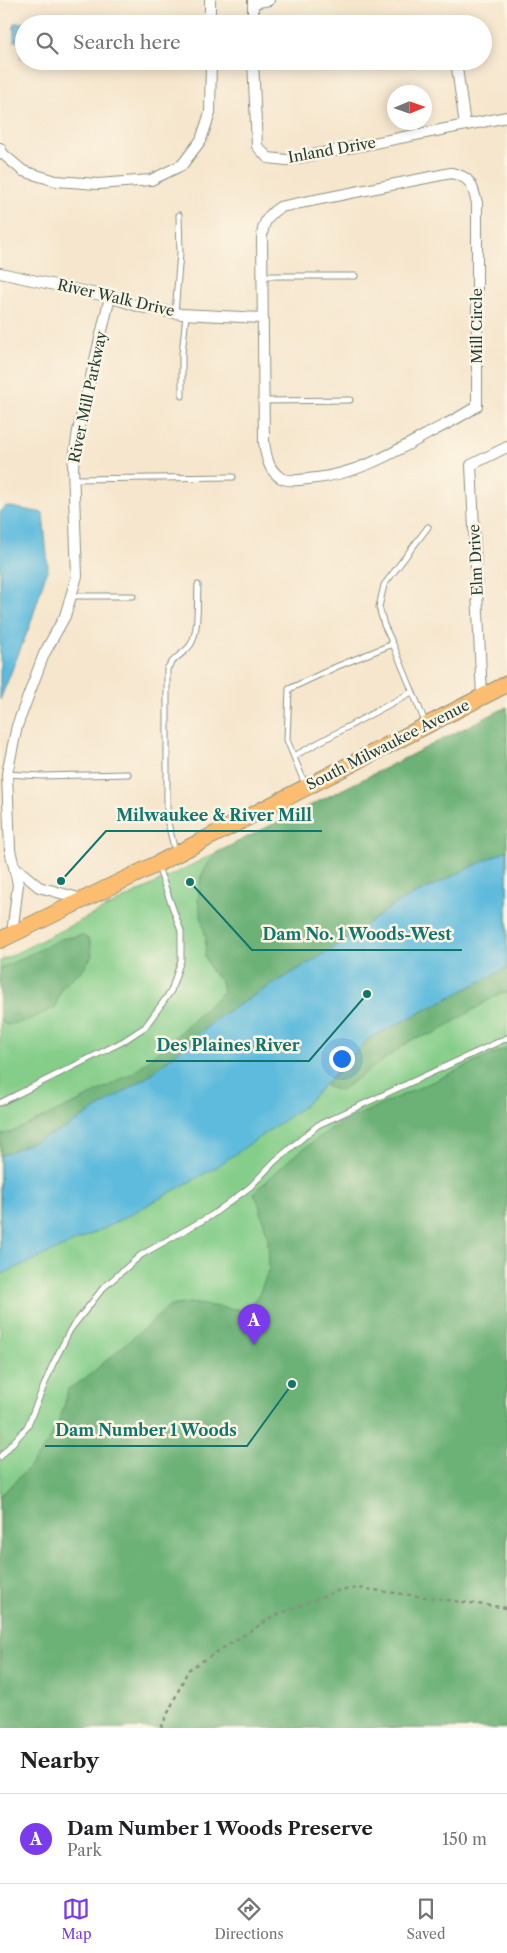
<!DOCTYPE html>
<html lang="en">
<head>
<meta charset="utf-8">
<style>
  :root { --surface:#fff; --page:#f2f2f2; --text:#202124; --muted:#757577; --line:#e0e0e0; --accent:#7c3aed }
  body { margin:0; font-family:"Libre Caslon Text",serif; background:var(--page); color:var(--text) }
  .compass { position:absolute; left:387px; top:85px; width:45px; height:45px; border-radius:50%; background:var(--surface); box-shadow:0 2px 12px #0003; rotate:88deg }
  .you { position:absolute; left:341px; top:1058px; width:18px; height:18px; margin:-12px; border:4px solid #fff; border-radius:50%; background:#1a73e8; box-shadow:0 0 0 8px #1a73e833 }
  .badge { display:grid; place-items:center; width:32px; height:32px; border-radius:50%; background:var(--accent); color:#fff; font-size:16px; font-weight:700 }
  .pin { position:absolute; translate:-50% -41px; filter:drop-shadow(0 1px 2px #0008) }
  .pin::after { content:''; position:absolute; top:26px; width:18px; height:15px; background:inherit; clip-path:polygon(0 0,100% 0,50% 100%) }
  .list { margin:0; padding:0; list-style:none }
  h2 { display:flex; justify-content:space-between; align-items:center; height:65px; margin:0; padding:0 20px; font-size:21px }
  h2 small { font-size:16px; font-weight:400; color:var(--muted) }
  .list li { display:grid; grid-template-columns:32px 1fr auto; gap:15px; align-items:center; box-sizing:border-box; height:90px; padding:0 20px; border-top:1px solid var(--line) }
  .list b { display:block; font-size:19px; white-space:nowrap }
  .list p { margin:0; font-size:16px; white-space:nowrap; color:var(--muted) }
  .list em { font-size:16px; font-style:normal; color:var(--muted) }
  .icon { flex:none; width:28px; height:28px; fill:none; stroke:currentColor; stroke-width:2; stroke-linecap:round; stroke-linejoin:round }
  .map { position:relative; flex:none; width:507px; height:1728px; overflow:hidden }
  .search { position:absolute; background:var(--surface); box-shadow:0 2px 12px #0003; left:15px; right:15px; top:15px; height:55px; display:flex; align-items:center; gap:12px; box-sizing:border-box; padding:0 18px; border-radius:28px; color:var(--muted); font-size:19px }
  .sheet { height:155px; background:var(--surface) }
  nav { display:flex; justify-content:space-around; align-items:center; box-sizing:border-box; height:70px; border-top:1px solid var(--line); background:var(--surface); font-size:14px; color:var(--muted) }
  nav a { display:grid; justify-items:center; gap:2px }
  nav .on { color:var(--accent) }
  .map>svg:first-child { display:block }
  .green { fill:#85ce8a; stroke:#52865f }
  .forest { fill:#6cb176; stroke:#467755 }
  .water { fill:#5fbbdd; stroke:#3f7c88 }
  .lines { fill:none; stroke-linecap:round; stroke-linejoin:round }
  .lane-casing { stroke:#8a9280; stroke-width:7 }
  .street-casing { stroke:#8a9280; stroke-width:12 }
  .primary-casing { stroke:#8a9280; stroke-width:18 }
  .path { stroke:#8a9280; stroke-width:2.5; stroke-dasharray:4 4; stroke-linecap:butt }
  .lane { stroke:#fff; stroke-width:5 }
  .street { stroke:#fff; stroke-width:10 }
  .primary { stroke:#fcbd6f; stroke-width:16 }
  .labels { text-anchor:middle; stroke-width:5; stroke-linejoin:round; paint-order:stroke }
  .street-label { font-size:15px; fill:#1f3d34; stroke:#fcf5e5 }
  .leader { fill:none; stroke:#0f766e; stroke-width:2 }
  .callout-dot { fill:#0f766e; stroke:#fcf5e5; stroke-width:2 }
  .callout-label { font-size:16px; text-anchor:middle; font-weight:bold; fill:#0f766e; stroke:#fcf5e5; stroke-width:5; stroke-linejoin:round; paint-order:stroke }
</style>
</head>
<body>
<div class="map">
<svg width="507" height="1728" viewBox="0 0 507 1728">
  <rect width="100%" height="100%" fill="#fcf5e5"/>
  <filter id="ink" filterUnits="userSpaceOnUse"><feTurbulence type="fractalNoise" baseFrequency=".02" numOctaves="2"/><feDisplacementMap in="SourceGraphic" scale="10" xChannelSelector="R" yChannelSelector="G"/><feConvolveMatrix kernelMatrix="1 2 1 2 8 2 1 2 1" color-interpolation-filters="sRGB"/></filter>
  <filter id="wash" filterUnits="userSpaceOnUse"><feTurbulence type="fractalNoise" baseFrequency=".0096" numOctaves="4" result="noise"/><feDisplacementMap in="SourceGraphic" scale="20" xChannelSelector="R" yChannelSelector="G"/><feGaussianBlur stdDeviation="1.12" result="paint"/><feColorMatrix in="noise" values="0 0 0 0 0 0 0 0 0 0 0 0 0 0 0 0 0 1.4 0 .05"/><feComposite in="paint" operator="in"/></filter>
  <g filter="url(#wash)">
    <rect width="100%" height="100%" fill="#f6e6cd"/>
    <!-- green -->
    <path class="green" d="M507 707V1728H0V961Z"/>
    <!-- forest -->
    <path class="forest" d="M507 707V850L397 903 329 951 220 1016 149 1076 66 1128 0 1156V1135L9 1133 78 1102 133 1073 177 1035 223 992 221 981 211 971 205 956 206 939 198 900 201 876 214 854Z
      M82 935 90 940 92 956 83 969 62 987 55 1008 23 1022 6 1025 0 1018V969L61 939Z
      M507 968V993H501L481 1005 435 1033 413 1039 340 1091 325 1086 368 1039Z
      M507 1048V1728H0V1496C35 1463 59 1438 68 1389L86 1378 170 1306 189 1303 243 1310 258 1297 269 1269 268 1238 258 1201 254 1193 291 1158 336 1125Z"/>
    <!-- water -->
    <path class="water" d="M14 23H26L24 24V58H21V41H14Z
      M6 506 43 513 48 567 30 625 0 700V512Z
      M507 850V968L368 1039 304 1106 215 1168 105 1228 0 1275V1156L66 1128 149 1076 220 1016 329 951 397 903Z"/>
  </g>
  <g filter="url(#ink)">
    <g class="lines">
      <defs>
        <path id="lane" d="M263 276H355
          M175 313 180 253 179 215
          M182 396V354L186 315
          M264 401 350 400
          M74 479 233 477
          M71 596H133
          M393 644 384 625 379 607 384 585 428 527
          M294 756 412 692
          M7 774 41 776 128 774
          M305 784 287 740 289 689 338 666 393 644 425 722
          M175 851 167 819V669C175 655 185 654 191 644 199 630 197 601 198 585
          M0 1103 122 1042 145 1027 161 1005 171 991 181 960V931L158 867
          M0 1457 27 1427 52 1366 70 1330 103 1288 141 1255 212 1215 250 1187 275 1161 318 1125 507 1038"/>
        <path id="street" d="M210 0V24
          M253 3 269 0
          M253 24V0
          M253 61 257 146 268 158 287 160 507 117
          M456 61 465 125
          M0 148 3 154 23 171 56 181 98 184 151 180 182 165 201 140 210 113 211 61
          M451 173C471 177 472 184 477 203V406C463 416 446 424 431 432 390 455 355 475 308 479 300 480 289 482 281 478 268 470 266 456 264 442L262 235C264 221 268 215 280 207Z
          M0 273 110 297 141 307 181 314 262 318
          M482 696 471 465 507 447
          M15 867 39 887 82 899
          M12 934 18 884 10 850 7 774 17 726 44 654 65 616 77 576 73 467 78 431 110 297"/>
        <path id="primary" d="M0 940 157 864 507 684"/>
      </defs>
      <!-- lane casing -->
      <use href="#lane" class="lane-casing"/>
      <!-- street casing -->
      <use href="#street" class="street-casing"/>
      <!-- primary casing -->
      <use href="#primary" class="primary-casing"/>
      <!-- path -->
      <path class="path" d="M161 1728 188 1670 274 1616 337 1591 358 1588 507 1608"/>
      <!-- lane -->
      <use href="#lane" class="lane"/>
      <!-- street -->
      <use href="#street" class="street"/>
      <!-- primary -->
      <use href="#primary" class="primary"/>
    </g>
  </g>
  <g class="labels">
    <!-- street labels -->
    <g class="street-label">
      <text transform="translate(332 150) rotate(-10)" y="5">Inland Drive</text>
      <text transform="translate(116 298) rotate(13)" y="5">River Walk Drive</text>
      <text transform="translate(477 326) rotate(-90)" y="5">Mill Circle</text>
      <text transform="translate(88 397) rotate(-78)" y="5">River Mill Parkway</text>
      <text transform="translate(476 560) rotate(-93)" y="5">Elm Drive</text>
      <text transform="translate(388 745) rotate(-27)" y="5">South Milwaukee Avenue</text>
    </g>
  </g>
  <!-- callouts -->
  <path class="leader" d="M61 881L106 831H322M190 882L252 950H462M367 994L309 1061H146M292 1384L247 1446H45"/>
  <g class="callout-dot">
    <circle cx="61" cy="881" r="5"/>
    <circle cx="190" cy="882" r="5"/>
    <circle cx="367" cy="994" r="5"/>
    <circle cx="292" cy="1384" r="5"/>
  </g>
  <g class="callout-label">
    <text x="214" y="821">Milwaukee &amp; River Mill</text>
    <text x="357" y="940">Dam No. 1 Woods-West</text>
    <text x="228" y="1051">Des Plaines River</text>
    <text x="146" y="1436">Dam Number 1 Woods</text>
  </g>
</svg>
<svg class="compass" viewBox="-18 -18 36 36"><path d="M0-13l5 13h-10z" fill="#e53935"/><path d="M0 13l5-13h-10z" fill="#757577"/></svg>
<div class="you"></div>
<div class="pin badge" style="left:254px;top:1345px">A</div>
<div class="search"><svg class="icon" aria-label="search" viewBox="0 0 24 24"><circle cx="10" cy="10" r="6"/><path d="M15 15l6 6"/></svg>Search here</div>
</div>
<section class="sheet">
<h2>Nearby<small></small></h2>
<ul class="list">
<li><span class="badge">A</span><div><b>Dam Number 1 Woods Preserve</b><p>Park</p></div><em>150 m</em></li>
</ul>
</section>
<nav>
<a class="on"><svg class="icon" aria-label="map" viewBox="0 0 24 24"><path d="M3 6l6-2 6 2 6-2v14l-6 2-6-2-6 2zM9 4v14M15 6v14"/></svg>Map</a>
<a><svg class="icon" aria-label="directions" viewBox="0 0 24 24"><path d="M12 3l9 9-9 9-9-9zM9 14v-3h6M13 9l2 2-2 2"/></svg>Directions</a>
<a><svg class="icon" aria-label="saved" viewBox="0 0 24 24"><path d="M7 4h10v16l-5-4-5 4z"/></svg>Saved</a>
</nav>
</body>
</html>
